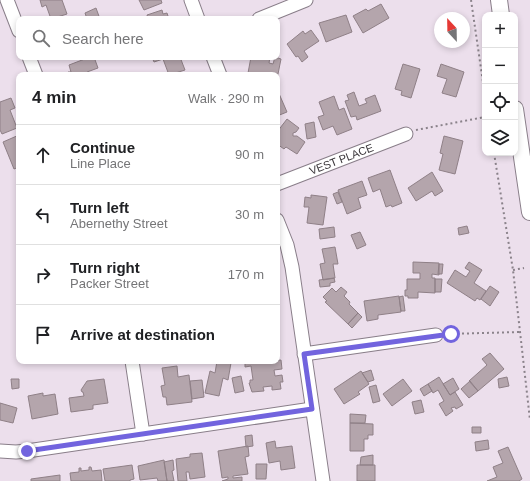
<!DOCTYPE html>
<html lang="en">
<head>
<meta charset="utf-8">
<style>
  :root { --surface:#fff; --page:#f6f6f6; --text:#202124; --muted:#757577; --line:#e0e0e0 }
  body { margin:0; font-family:Arial,sans-serif; background:var(--page); color:var(--text) }
  .controls { position:absolute; right:12px; top:12px; display:grid; overflow:hidden; border-radius:8px; box-shadow:0 2px 6px #0003 }
  .controls button { width:36px; height:36px; display:grid; place-items:center; padding:0; border:0; border-bottom:1px solid var(--line); background:var(--surface); color:var(--text); font:20px sans-serif }
  .compass { position:absolute; left:434px; top:12px; width:36px; height:36px; border-radius:50%; background:var(--surface); box-shadow:0 2px 6px #0003; rotate:338deg }
  .stop { position:absolute; width:12px; height:12px; margin:-9px; border:3px solid #7264de; border-radius:50%; background:#fff }
  .stop.end { background:#7264de; border-color:#fff; box-shadow:0 1px 4px #0008 }
  .list { margin:0; padding:0; list-style:none }
  h2 { display:flex; justify-content:space-between; align-items:center; height:52px; margin:0; padding:0 16px; font-size:17px }
  h2 small { font-size:13px; font-weight:400; color:var(--muted) }
  .list li { display:grid; grid-template-columns:26px 1fr auto; gap:12px; align-items:center; box-sizing:border-box; height:60px; padding:0 16px; border-top:1px solid var(--line) }
  .list b { display:block; font-size:15px; white-space:nowrap }
  .list p { margin:0; font-size:13px; white-space:nowrap; color:var(--muted) }
  .list em { font-size:13px; font-style:normal; color:var(--muted) }
  .icon { flex:none; width:22px; height:22px; fill:none; stroke:currentColor; stroke-width:2; stroke-linecap:round; stroke-linejoin:round }
  .map { position:relative; flex:none; width:530px; height:481px; overflow:hidden }
  .search { position:absolute; background:var(--surface); box-shadow:0 2px 6px #0003; left:16px; top:16px; width:264px; height:44px; display:flex; align-items:center; gap:10px; box-sizing:border-box; padding:0 14px; border-radius:8px; color:var(--muted); font-size:15px }
  .panel { position:absolute; background:var(--surface); box-shadow:0 2px 6px #0003; left:16px; top:72px; width:264px; height:292px; border-radius:8px }
  .map>svg:first-child { display:block }
  .building { fill:#b4a5ac; stroke:#8f8087 }
  .lines { fill:none; stroke-linecap:round; stroke-linejoin:round }
  .minor-casing { stroke:#897e89; stroke-width:15 }
  .major-casing { stroke:#897e89; stroke-width:18 }
  .path { stroke:#8a828a; stroke-width:2; stroke-dasharray:2 3; stroke-linecap:butt }
  .minor { stroke:#fff; stroke-width:13 }
  .major { stroke:#fff; stroke-width:16 }
  .route { stroke:#7264de; stroke-width:5 }
  .labels { text-anchor:middle; stroke-width:4; stroke-linejoin:round; paint-order:stroke }
  .street-label { font-size:11px; fill:#3a363a; stroke:#fff }
</style>
</head>
<body>
<div class="map">
<svg width="530" height="481" viewBox="0 0 530 481">
  <rect width="100%" height="100%" fill="#ecdfec"/>
  <!-- building -->
  <path class="building" d="M40 0H62L67 14 51 19 46 5 42 7Z
    M139 0H161L162 3 144 10Z
    M381 4 389 18 363 33 353 16 366 9 368 11Z
    M96 8 100 19H87L85 13Z
    M162 10 163 14 167 13 169 19H148L147 15Z
    M346 15 352 32 326 42 319 23Z
    M311 30 319 41 304 51 308 57 302 62 298 56 296 57 287 44 303 31 305 34Z
    M90 57H94L98 68 87 72 88 75H69L68 72H71L69 65Z
    M152 57H180L185 70 169 75 163 59 154 62Z
    M251 57H270L269 63 273 64 275 57 281 59 277 79V75H258L248 73Z
    M403 64 420 69 411 98 401 95 402 91 395 89Z
    M441 64 464 72 456 97 442 93 447 79 437 76Z
    M277 89 287 112 277 116Z
    M354 92 359 106 367 103 365 99 375 95 381 111 357 120 356 116 351 117 345 101 349 100 347 95Z
    M334 96 339 110 344 108 352 129 337 135 333 126 323 130 318 117 324 115 319 102Z
    M11 98 15 108 10 110 17 128 2 134 0 130V102Z
    M287 119 299 128 296 132 293 133V136H297L305 142 297 154 286 147 284 149 277 144 278 141 277 140V132Z
    M314 122 316 137 307 139 305 124Z
    M19 135V167L14 169 3 142Z
    M444 136 463 141 455 174 439 170 443 154 440 153Z
    M390 170 402 203 392 207 391 205 386 207 380 189 373 192 368 178Z
    M432 172 443 191 435 196 432 191 416 201 408 188Z
    M362 181 367 195 358 198 361 208 347 214 338 190Z
    M338 192 342 202 337 204 333 194Z
    M311 195 327 197 323 225 307 223 309 207H304L305 197 311 198Z
    M467 226 469 233 459 235 458 228Z
    M334 227 335 237 320 239 319 229Z
    M360 232 366 245 357 249 351 235Z
    M335 247 338 264H333L335 278 323 280 320 264 325 263 322 249Z
    M413 262 439 263V275L432 274V278H435V293L418 292V298H408V296H405V290H407V279H420V273H413Z
    M469 262 482 270 474 283 486 291 480 300 477 298 475 301 447 283 455 270 466 277 470 271 465 268Z
    M439 264H443L442 274H438Z
    M334 278 335 282 330 283V286L320 287 319 280Z
    M435 279H442L441 292H435Z
    M490 286 499 292 490 306 481 299Z
    M341 287 347 292 344 296 350 302 349 304 358 313 348 324 325 302 327 301 323 297 332 288 336 292Z
    M399 296 401 312 378 315V319L367 321 364 301Z
    M403 296 405 311H401L399 297Z
    M358 313 362 317 352 328 348 324Z
    M490 353 504 369 478 391 469 381 487 365 482 359Z
    M281 360 282 369 274 370 275 376 282 375 283 382H280L281 389 272 390V386L263 387 264 391 252 392 249 383H250V380H253L251 366 245 367V361H262V362Z
    M217 361 231 363 228 380 223 378 219 396 205 393 210 371 215 373Z
    M177 366 178 377 189 375 192 402 167 405 166 397H163L161 386 165 385 162 368Z
    M371 370 374 380 368 382 362 373Z
    M361 371 369 384 358 392 360 394 344 404 334 389Z
    M241 376 244 391 235 393 232 378Z
    M439 377 450 395 455 392 463 405 456 409 455 407 451 408 453 411 446 416 439 404 444 401 438 390 433 393 428 384Z
    M507 377 509 386 499 388 498 379Z
    M453 378 459 389 450 395 443 384Z
    M11 379H19V388L12 389Z
    M104 379 108 403 93 405V409L71 412 69 398 84 396 83 392H82L81 390 87 381Z
    M403 379 412 391 392 406 383 394Z
    M202 380 204 397 192 399 190 381Z
    M470 381 478 391 469 398 461 389Z
    M428 384 432 391 424 396 420 389Z
    M376 385 380 401 373 403 369 387Z
    M43 393V396L55 394 58 414 32 419 28 396Z
    M421 400 424 412 415 414 412 402Z
    M0 403 17 408 13 423 0 420Z
    M350 414 366 415 365 423H350Z
    M350 423 373 424V435H368V439H364V451H350Z
    M472 427H481V433H472Z
    M252 435 253 446 246 447 245 436Z
    M488 440 489 449 476 451 475 442Z
    M275 441 276 448 292 446 295 468 281 470 280 461 269 463 266 443Z
    M248 446 249 456 245 457 248 474 233 476V478L242 477V481H222L228 479V477L222 478 218 451Z
    M508 447 522 479 519 481H487L497 477 493 467 503 463 498 451Z
    M202 453 205 477 190 479 189 472H186L187 481H178L176 459 190 457V454Z
    M373 455V465H360L361 457Z
    M164 460 167 481H158L157 478 140 480 138 466Z
    M173 460 174 470 172 471 174 481H167L164 462Z
    M256 464H267L266 479H256Z
    M132 465 134 479 130 480V481H105L103 469Z
    M357 465H375V481H357Z
    M89 467H91L92 471 101 470 102 481H71L70 473 79 472V468H81V471L89 470Z
    M60 475V481H31V479Z"/>
  <g class="lines">
    <defs>
      <g id="minor">
        <path d="M7 0 19 31"/>
        <path d="M191 0 198 19"/>
        <path d="M259 19 306 0"/>
        <path d="M29 57 36 75"/>
        <path d="M213 57 220 75"/>
        <path id="s1" d="M277 184 406 134"/>
        <path d="M277 220 287 245 292 267 323 481"/>
        <path d="M304 354 436 335"/>
        <path d="M132 361 143 434"/>
        <path d="M0 451 16 452 27 451 312 409"/>
      </g>
      <path id="major" d="M499 0 501 15
        M515 109 530 212"/>
    </defs>
    <!-- minor casing -->
    <use href="#minor" class="minor-casing"/>
    <!-- major casing -->
    <use href="#major" class="major-casing"/>
    <!-- path -->
    <path class="path" d="M471 0 485 96
      M416 130 485 117
      M494 153 513 270 530 420
      M513 270 524 268
      M447 334 520 332"/>
    <!-- minor -->
    <use href="#minor" class="minor"/>
    <!-- major -->
    <use href="#major" class="major"/>
  </g>
  <g class="lines">
    <!-- route -->
    <path class="route" d="M27 451 312 409 304 354 451 334"/>
  </g>
  <g class="labels">
    <!-- street labels -->
    <g class="street-label">
      <text dy="4" stroke="none"><textPath href="#s1" startOffset="69">VEST PLACE</textPath></text>
    </g>
  </g>
</svg>
<div class="controls">
<button>+</button>
<button>−</button>
<button><svg class="icon" aria-label="locate" viewBox="0 0 24 24"><circle cx="12" cy="12" r="6"/><path d="M12 2v4M12 18v4M2 12h4M18 12h4"/></svg></button>
<button><svg class="icon" aria-label="layers" viewBox="0 0 24 24"><path d="M12 4l9 5-9 5-9-5zM3 14l9 5 9-5"/></svg></button>
</div>
<svg class="compass" viewBox="-18 -18 36 36"><path d="M0-13l5 13h-10z" fill="#e53935"/><path d="M0 13l5-13h-10z" fill="#757577"/></svg>
<div class="stop" style="left:451px;top:334px"></div>
<div class="stop end" style="left:27px;top:451px"></div>
<div class="search"><svg class="icon" aria-label="search" viewBox="0 0 24 24"><circle cx="10" cy="10" r="6"/><path d="M15 15l6 6"/></svg>Search here</div>
<section class="panel">
<h2>4 min<small>Walk · 290 m</small></h2>
<ul class="list">
<li><svg class="icon" aria-label="ahead" viewBox="0 0 24 24"><path d="M12 20V5M6 11l6-6 6 6"/></svg><div><b>Continue</b><p>Line Place</p></div><em>90 m</em></li>
<li><svg class="icon" aria-label="left" viewBox="0 0 24 24"><path d="M17 20v-9H6M10 6l-5 5 5 5"/></svg><div><b>Turn left</b><p>Abernethy Street</p></div><em>30 m</em></li>
<li><svg class="icon" aria-label="right" viewBox="0 0 24 24"><path d="M7 20v-9h11M14 6l5 5-5 5"/></svg><div><b>Turn right</b><p>Packer Street</p></div><em>170 m</em></li>
<li><svg class="icon" aria-label="arrive" viewBox="0 0 24 24"><path d="M6 21V4h12l-3 4 3 4H6"/></svg><div><b>Arrive at destination</b></div></li>
</ul>
</section>
</div>
</body>
</html>
